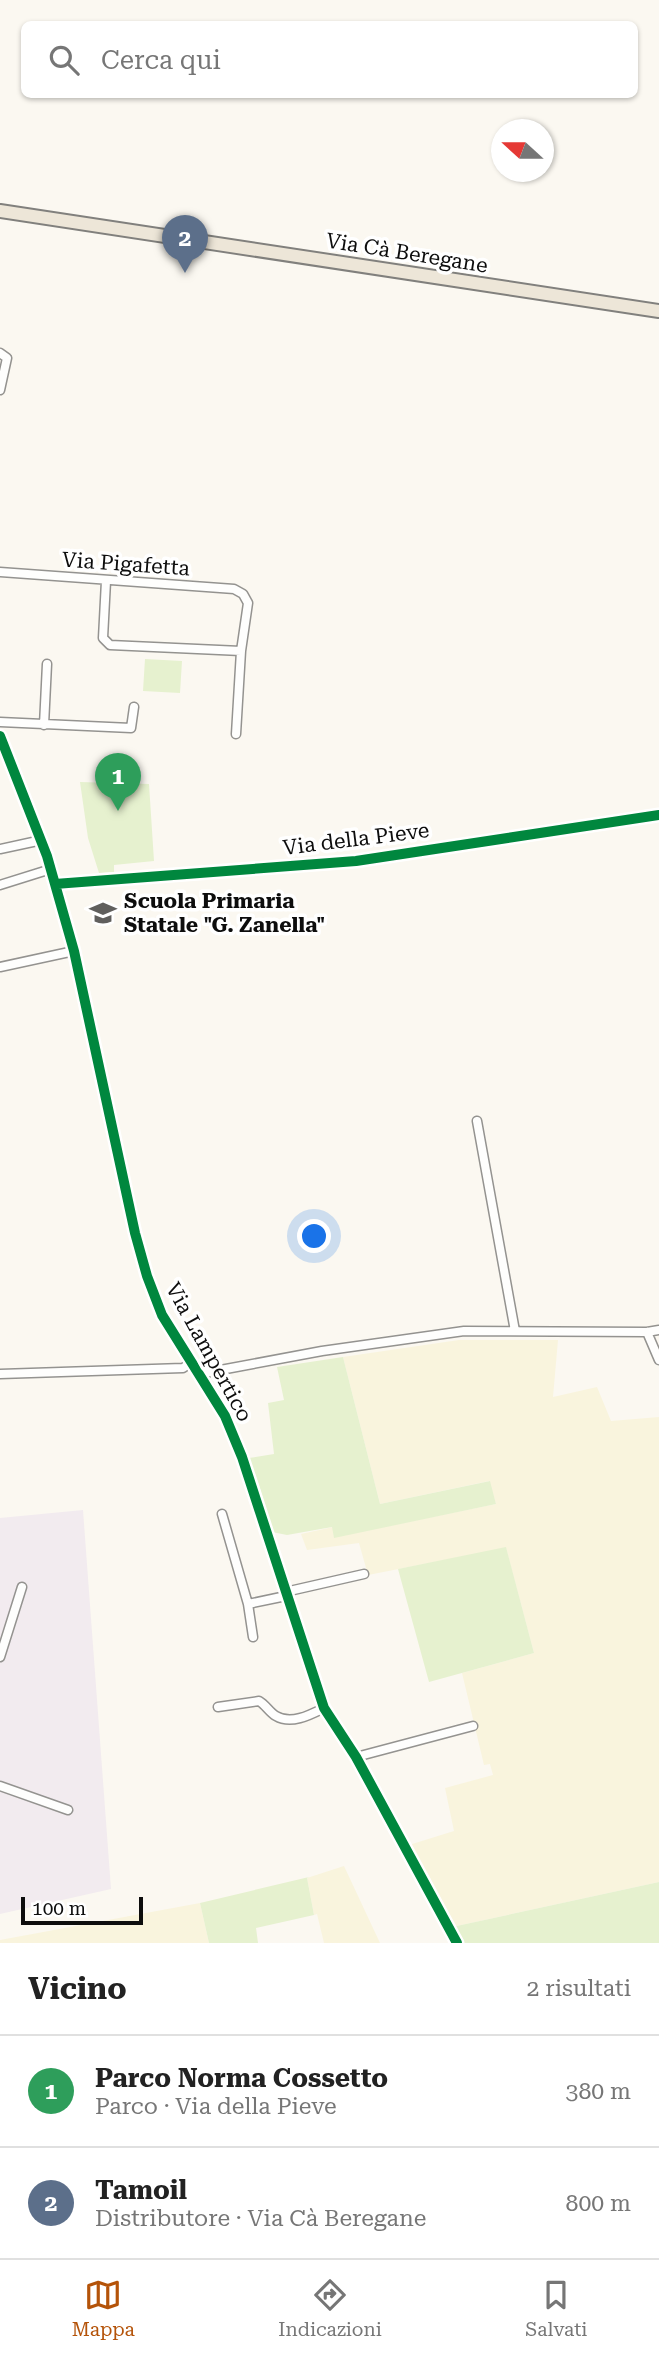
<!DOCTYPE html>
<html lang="it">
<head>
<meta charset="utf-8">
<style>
  :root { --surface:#fff; --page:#f6f6f6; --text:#222; --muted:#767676; --line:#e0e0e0; --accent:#b45309 }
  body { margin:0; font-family:"Roboto Serif",serif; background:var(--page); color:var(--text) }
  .compass { position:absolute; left:491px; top:119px; width:63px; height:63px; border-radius:50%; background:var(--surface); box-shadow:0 2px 5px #0004; rotate:291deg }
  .scale { position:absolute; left:21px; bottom:18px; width:122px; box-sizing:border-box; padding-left:7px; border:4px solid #0d0d0d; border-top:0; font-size:19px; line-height:24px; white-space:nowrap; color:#0d0d0d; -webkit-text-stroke:5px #fff; paint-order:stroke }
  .you { position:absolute; left:315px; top:1237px; width:24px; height:24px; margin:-18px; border:5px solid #fff; border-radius:50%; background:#1a73e8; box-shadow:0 0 0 10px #1a73e833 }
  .badge { display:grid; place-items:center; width:46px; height:46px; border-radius:50%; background:var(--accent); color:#fff; font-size:23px; font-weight:700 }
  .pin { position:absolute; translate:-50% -58px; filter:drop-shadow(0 2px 4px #0008) }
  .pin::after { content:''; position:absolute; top:37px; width:24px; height:21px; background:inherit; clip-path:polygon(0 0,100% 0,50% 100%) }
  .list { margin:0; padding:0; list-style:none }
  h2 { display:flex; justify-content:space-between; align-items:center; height:91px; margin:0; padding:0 28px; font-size:30px }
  h2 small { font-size:23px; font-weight:400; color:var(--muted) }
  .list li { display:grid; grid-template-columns:46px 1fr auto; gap:21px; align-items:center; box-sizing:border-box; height:112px; padding:0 28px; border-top:2px solid var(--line) }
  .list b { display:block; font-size:26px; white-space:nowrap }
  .list p { margin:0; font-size:23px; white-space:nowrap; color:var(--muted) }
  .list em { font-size:23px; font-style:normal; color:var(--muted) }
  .icon { flex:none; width:38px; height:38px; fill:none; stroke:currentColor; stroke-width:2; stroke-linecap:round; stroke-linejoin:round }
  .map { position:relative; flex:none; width:659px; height:1943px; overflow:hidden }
  .search { position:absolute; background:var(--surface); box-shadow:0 2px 5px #0004; left:21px; right:21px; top:21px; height:77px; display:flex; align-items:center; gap:18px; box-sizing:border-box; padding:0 24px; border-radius:10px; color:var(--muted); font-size:26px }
  .sheet { height:315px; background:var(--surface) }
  nav { display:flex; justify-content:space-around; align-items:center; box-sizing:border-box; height:98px; border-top:2px solid var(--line); background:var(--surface); font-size:19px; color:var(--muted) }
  nav a { display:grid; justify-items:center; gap:4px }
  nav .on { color:var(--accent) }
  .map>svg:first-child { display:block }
  .industrial { fill:#f2ebef }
  .farmland { fill:#f9f4dd }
  .green { fill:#e6f1cf }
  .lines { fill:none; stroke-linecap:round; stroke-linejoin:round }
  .minor-casing { stroke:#949390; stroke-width:11 }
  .tertiary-casing { stroke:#949390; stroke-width:13 }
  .primary-casing { stroke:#81807d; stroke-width:16 }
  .minor { stroke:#fefefd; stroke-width:8 }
  .tertiary { stroke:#fefefd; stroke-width:10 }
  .primary { stroke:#ede6d8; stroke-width:12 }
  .cycleway-casing { stroke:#fff; stroke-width:15 }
  .cycleway { stroke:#00873e; stroke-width:10 }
  .labels { text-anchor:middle; stroke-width:7; stroke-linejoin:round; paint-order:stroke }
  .street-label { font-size:21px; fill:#0d0d0d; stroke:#fff }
  .poi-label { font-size:21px; font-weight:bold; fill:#0d0d0d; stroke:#fff; text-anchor:start }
</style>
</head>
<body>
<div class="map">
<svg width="659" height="1943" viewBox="0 0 659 1943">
  <rect width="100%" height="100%" fill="#fbf8f1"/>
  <!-- industrial -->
  <path class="industrial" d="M83 1510 111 1889 0 1914V1518Z"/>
  <!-- farmland -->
  <path class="farmland" d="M459 1340H558L553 1397 597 1387 611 1421 659 1417V1882L452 1927 430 1878 409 1845 454 1831 445 1788 493 1775 490 1764 484 1765 462 1673 534 1653 506 1548 368 1575 359 1543 307 1550 301 1534 333 1527 334 1537 496 1504 489 1481 380 1504 343 1357Z
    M344 1866 380 1943H324L317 1914 314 1915 307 1878Z
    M200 1903 209 1943H0V1940Z"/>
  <!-- green -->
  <path class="green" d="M145 659 182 661 180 693 143 691Z
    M80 782 149 784 154 861 114 865V872L99 873 88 838Z
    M343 1357 380 1504 490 1481 496 1504 334 1538 332 1527 287 1535 272 1532 259 1485 249 1458 274 1454 268 1403 284 1400 277 1367Z
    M506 1547 534 1653 429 1682 398 1569Z
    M309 1877 307 1878 314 1915 256 1928 258 1943H209L200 1903Z
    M659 1882V1943H461L452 1927Z"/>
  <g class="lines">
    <defs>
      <path id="minor" d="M0 353 7 358 0 390
        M0 572 234 589 243 594 248 603 241 651 236 734
        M106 581 103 638 110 645 241 651
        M0 722 131 728 134 707
        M44 725 47 664
        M0 849 42 840
        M0 885 51 869
        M0 967 74 951
        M477 1121 515 1331
        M647 1332 659 1360
        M0 1374 183 1368 192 1362
        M199 1374 322 1351 464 1331 647 1332 659 1330
        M222 1514 248 1604 286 1596
        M285 1592 364 1574
        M248 1604 253 1637
        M0 1657 22 1587
        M218 1707 259 1701C266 1705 269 1712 276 1716 291 1725 310 1715 324 1708
        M356 1757 473 1726
        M0 1786 68 1810"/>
      <path id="tertiary" d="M0 736 47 856 74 951 135 1233 147 1276 162 1315 225 1416 242 1457 324 1708 356 1757 457 1943
        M55 884 356 861 659 815"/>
      <path id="primary" d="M0 211 659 311"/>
    </defs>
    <!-- minor casing -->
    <use href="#minor" class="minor-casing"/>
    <!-- tertiary casing -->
    <use href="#tertiary" class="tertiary-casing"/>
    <!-- primary casing -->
    <use href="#primary" class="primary-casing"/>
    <!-- minor -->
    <use href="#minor" class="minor"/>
    <!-- tertiary -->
    <use href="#tertiary" class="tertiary"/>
    <!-- primary -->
    <use href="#primary" class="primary"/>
    <defs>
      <path id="cycleway" d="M0 736 47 856 74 951 135 1233 147 1276 162 1315 225 1416 242 1457 324 1708 356 1757 457 1943
        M55 884 356 861 659 815"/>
    </defs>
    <!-- cycleway casing -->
    <use href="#cycleway" class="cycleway-casing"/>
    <!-- cycleway -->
    <use href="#cycleway" class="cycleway"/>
  </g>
  <!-- icons -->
  <defs>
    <symbol id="school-bare" viewBox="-9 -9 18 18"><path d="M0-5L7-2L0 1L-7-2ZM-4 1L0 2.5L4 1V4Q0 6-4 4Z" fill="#605f5d" stroke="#fff" stroke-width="2.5" paint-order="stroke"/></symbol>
  </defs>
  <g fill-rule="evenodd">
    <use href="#school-bare" x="84" y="894" width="38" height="38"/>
  </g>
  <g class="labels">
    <!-- street labels -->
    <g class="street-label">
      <text transform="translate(407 253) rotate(9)" y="7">Via Cà Beregane</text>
      <text transform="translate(126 564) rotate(4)" y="7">Via Pigafetta</text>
      <text transform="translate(356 839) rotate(-7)" y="7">Via della Pieve</text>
      <text transform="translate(209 1352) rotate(61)" y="7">Via Lampertico</text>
    </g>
    <!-- poi labels -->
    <g class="poi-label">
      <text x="124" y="908">Scuola Primaria<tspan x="124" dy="24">Statale "G. Zanella"</tspan></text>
    </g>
  </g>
</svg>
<svg class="compass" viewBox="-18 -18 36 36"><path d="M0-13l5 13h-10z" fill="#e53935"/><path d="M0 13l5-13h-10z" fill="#767676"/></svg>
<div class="scale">100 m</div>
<div class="you"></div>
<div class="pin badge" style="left:118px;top:811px;background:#2e9e5b">1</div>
<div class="pin badge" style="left:185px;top:273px;background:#5c6f8a">2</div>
<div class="search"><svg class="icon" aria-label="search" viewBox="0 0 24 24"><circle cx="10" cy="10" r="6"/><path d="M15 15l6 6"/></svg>Cerca qui</div>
</div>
<section class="sheet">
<h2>Vicino<small>2 risultati</small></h2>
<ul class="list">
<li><span class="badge" style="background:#2e9e5b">1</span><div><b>Parco Norma Cossetto</b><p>Parco · Via della Pieve</p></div><em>380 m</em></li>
<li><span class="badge" style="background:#5c6f8a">2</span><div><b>Tamoil</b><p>Distributore · Via Cà Beregane</p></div><em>800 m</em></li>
</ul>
</section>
<nav>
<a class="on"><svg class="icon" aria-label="map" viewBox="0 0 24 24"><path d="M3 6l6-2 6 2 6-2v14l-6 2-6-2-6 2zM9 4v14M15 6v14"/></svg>Mappa</a>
<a><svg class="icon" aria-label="directions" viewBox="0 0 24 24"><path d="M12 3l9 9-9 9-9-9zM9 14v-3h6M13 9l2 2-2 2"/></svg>Indicazioni</a>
<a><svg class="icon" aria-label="saved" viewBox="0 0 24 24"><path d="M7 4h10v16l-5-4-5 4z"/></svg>Salvati</a>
</nav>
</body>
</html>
